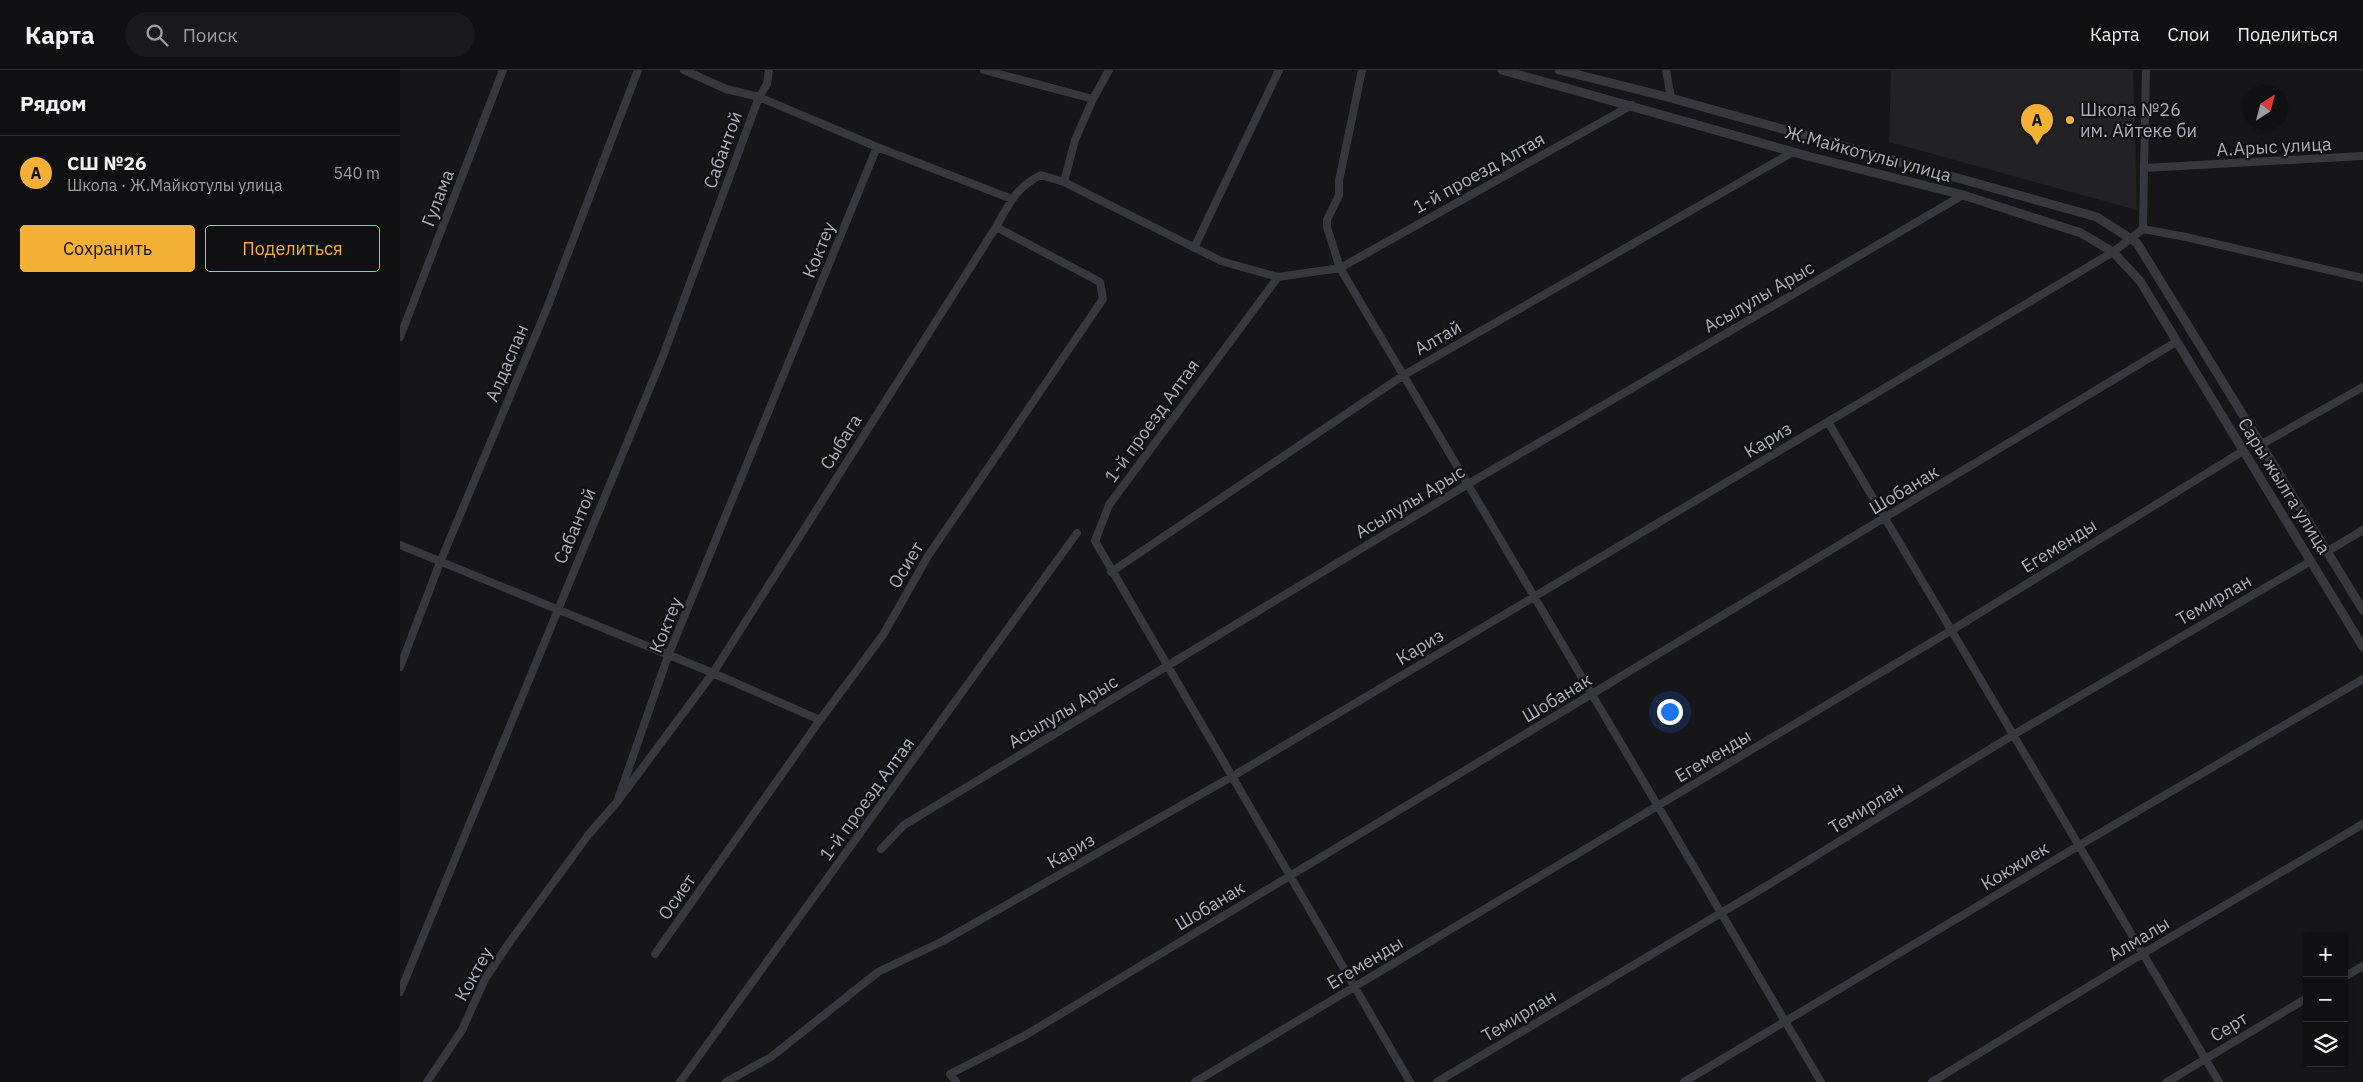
<!DOCTYPE html>
<html lang="ru">
<head>
<meta charset="utf-8">
<style>
  :root { --surface:#101012; --page:#19191b; --text:#f1f3f6; --muted:#9c9d9f; --line:#303032; --accent:#f2b134 }
  body { margin:0; font-family:"IBM Plex Sans",sans-serif; background:var(--page); color:var(--text) }
  .controls { position:absolute; right:15px; bottom:15px; display:grid; overflow:hidden; border-radius:5px; box-shadow:0 1px 4px #0004 }
  .controls button { width:45px; height:45px; display:grid; place-items:center; padding:0; border:0; border-bottom:1px solid var(--line); background:var(--surface); color:var(--text); font:25px sans-serif }
  .compass { position:absolute; left:1843px; top:15px; width:45px; height:45px; border-radius:50%; background:var(--surface); box-shadow:0 1px 4px #0004; rotate:36deg }
  .you { position:absolute; left:1269px; top:641px; width:18px; height:18px; margin:-12px; border:4px solid #fff; border-radius:50%; background:#1a73e8; box-shadow:0 0 0 8px #1a73e833 }
  .badge { display:grid; place-items:center; width:32px; height:32px; border-radius:50%; background:var(--accent); color:#111; font-size:16px; font-weight:700 }
  .pin { position:absolute; translate:-50% -41px; filter:drop-shadow(0 1px 2px #0008) }
  .pin::after { content:''; position:absolute; top:26px; width:18px; height:15px; background:inherit; clip-path:polygon(0 0,100% 0,50% 100%) }
  .list { margin:0; padding:0; list-style:none }
  h2 { display:flex; justify-content:space-between; align-items:center; height:65px; margin:0; padding:0 20px; font-size:21px }
  h2 small { font-size:16px; font-weight:400; color:var(--muted) }
  .list li { display:grid; grid-template-columns:32px 1fr auto; gap:15px; align-items:center; box-sizing:border-box; height:75px; padding:0 20px; border-top:1px solid var(--line) }
  .list b { display:block; font-size:19px; white-space:nowrap }
  .list p { margin:0; font-size:16px; white-space:nowrap; color:var(--muted) }
  .list em { font-size:16px; font-style:normal; color:var(--muted) }
  .actions { display:flex; gap:10px; padding:15px 20px }
  .actions a { flex:1; padding:11px 0; border:1px solid var(--accent); border-radius:5px; text-align:center; font-size:18px; color:var(--accent) }
  .actions .main { background:var(--accent); color:#111 }
  .icon { flex:none; width:28px; height:28px; fill:none; stroke:currentColor; stroke-width:2; stroke-linecap:round; stroke-linejoin:round }
  .map { position:relative; flex:none; width:1963px; height:1012px; overflow:hidden }
  header { display:flex; align-items:center; gap:30px; box-sizing:border-box; height:70px; padding:0 25px; background:var(--surface); border-bottom:1px solid var(--line) }
  header strong { font-size:24px }
  nav { display:flex; gap:28px; margin-inline-start:auto; font-size:18px }
  .search { width:350px; height:45px; background:var(--page); display:flex; align-items:center; gap:12px; box-sizing:border-box; padding:0 18px; border-radius:28px; color:var(--muted); font-size:19px }
  main { display:flex }
  aside { flex:1; background:var(--surface) }
  .map>svg:first-child { display:block }
  .built { fill:#222225 }
  .lines { fill:none; stroke-linecap:round; stroke-linejoin:round }
  .minor { stroke:#37383d; stroke-width:8 }
  .tertiary { stroke:#37383d; stroke-width:9 }
  .poi-dot { fill:#f2b134; stroke:#111113; stroke-width:2 }
  .labels { text-anchor:middle; stroke-width:4.5; stroke-linejoin:round; paint-order:stroke }
  .poi-label { font-size:18px; fill:#a8adb8; stroke:#111113; text-anchor:start }
  .street-label { font-size:18px; fill:#a8adb8; stroke:#111113 }
</style>
</head>
<body>
<header>
<strong>Карта</strong>
<div class="search"><svg class="icon" aria-label="search" viewBox="0 0 24 24"><circle cx="10" cy="10" r="6"/><path d="M15 15l6 6"/></svg>Поиск</div>
<nav><a>Карта</a><a>Слои</a><a>Поделиться</a></nav>
</header>
<main>
<aside>
<h2>Рядом<small></small></h2>
<ul class="list">
<li><span class="badge">A</span><div><b>СШ №26</b><p>Школа · Ж.Майкотулы улица</p></div><em>540 m</em></li>
</ul>
<div class="actions"><a class="main">Сохранить</a><a>Поделиться</a></div>
</aside>
<div class="map">
<svg width="1963" height="1012" viewBox="0 0 1963 1012">
  <rect width="100%" height="100%" fill="#161618"/>
  <!-- built -->
  <path class="built" d="M1491 0H1733L1737 140 1489 72Z"/>
  <g class="lines">
    <!-- minor -->
    <path class="minor" d="M284 0 326 19 359 27 477 77 612 129
      M584 0 693 29 709 0
      M962 0 939 111V125L927 150V157L940 198 1421 1012
      M1266 0 1271 28
      M1744 98 1746 0
      M664 112 675 70 693 29
      M1743 159 1786 167 1963 208
      M794 178 879 0
      M878 207 709 435 695 471 1010 1012
      M0 267 103 0
      M1428 352 1819 1012
      M1862 374 1963 317
      M0 475 313 603 420 650
      M1928 481 1963 460
      M711 502 1004 305 1393 82
      M0 597 41 490 147 238 238 0
      M217 732 313 603 596 157C609 134 616 117 641 105L664 112 821 191 878 207 940 198 1232 35
      M481 779 504 755 1068 414 1563 125
      M255 884 420 650 483 565 528 486 703 229 700 212 596 157
      M1944 907 1963 896
      M0 922 263 286 359 27 367 14 369 0
      M27 1012 62 960 85 909 109 873 189 764 217 732 268 586 477 77
      M280 1012 677 463
      M326 1012 371 987 478 902 543 871 833 706 1713 182 1743 159 1744 98 1963 86
      M556 1012 550 1004 624 966 1776 272
      M795 1012 1552 560 1843 381
      M1037 1012 1368 815 1613 665 1911 491
      M1284 1012 1678 776 1963 609
      M1532 1012 1742 884 1963 754
      M1767 1012 1907 928"/>
    <!-- tertiary -->
    <path class="tertiary" d="M1102 0 1411 87 1563 125 1681 163 1713 182 1740 211 1963 577
      M1159 0 1271 28 1697 147 1737 173 1963 540"/>
  </g>
  <!-- markers -->
  <circle class="poi-dot" cx="1670" cy="50" r="5"/>
  <g class="labels">
    <!-- poi labels -->
    <g class="poi-label">
      <text x="1680" y="46">Школа №26<tspan x="1680" dy="21">им. Айтеке би</tspan></text>
    </g>
    <!-- street labels -->
    <g class="street-label">
      <text transform="translate(1874 77) rotate(-3)" y="6">А.Арыс улица</text>
      <text transform="translate(323 80) rotate(-70)" y="6">Сабантой</text>
      <text transform="translate(1468 84) rotate(15)" y="6">Ж.Майкотулы улица</text>
      <text transform="translate(1079 103) rotate(-29)" y="6">1-й проезд Алтая</text>
      <text transform="translate(38 128) rotate(-69)" y="6">Гулама</text>
      <text transform="translate(419 180) rotate(-68)" y="6">Коктеу</text>
      <text transform="translate(1359 227) rotate(-30)" y="6">Асылулы Арыс</text>
      <text transform="translate(1038 268) rotate(-30)" y="6">Алтай</text>
      <text transform="translate(107 293) rotate(-67)" y="6">Алдаспан</text>
      <text transform="translate(752 351) rotate(-54)" y="6">1-й проезд Алтая</text>
      <text transform="translate(1368 370) rotate(-31)" y="6">Кариз</text>
      <text transform="translate(441 372) rotate(-58)" y="6">Сыбага</text>
      <text transform="translate(1884 416) rotate(58)" y="6">Сары жылга улица</text>
      <text transform="translate(1504 420) rotate(-31)" y="6">Шобанак</text>
      <text transform="translate(1010 432) rotate(-31)" y="6">Асылулы Арыс</text>
      <text transform="translate(175 456) rotate(-67)" y="6">Сабантой</text>
      <text transform="translate(1659 476) rotate(-32)" y="6">Егеменды</text>
      <text transform="translate(506 495) rotate(-59)" y="6">Осиет</text>
      <text transform="translate(1814 530) rotate(-30)" y="6">Темирлан</text>
      <text transform="translate(266 555) rotate(-68)" y="6">Коктеу</text>
      <text transform="translate(1020 577) rotate(-31)" y="6">Кариз</text>
      <text transform="translate(1157 628) rotate(-31)" y="6">Шобанак</text>
      <text transform="translate(663 642) rotate(-31)" y="6">Асылулы Арыс</text>
      <text transform="translate(1313 686) rotate(-31)" y="6">Егеменды</text>
      <text transform="translate(467 729) rotate(-54)" y="6">1-й проезд Алтая</text>
      <text transform="translate(1466 738) rotate(-31)" y="6">Темирлан</text>
      <text transform="translate(671 781) rotate(-30)" y="6">Кариз</text>
      <text transform="translate(1615 796) rotate(-31)" y="6">Кокжиек</text>
      <text transform="translate(277 827) rotate(-55)" y="6">Осиет</text>
      <text transform="translate(810 836) rotate(-31)" y="6">Шобанак</text>
      <text transform="translate(1739 869) rotate(-31)" y="6">Алмалы</text>
      <text transform="translate(965 893) rotate(-31)" y="6">Егеменды</text>
      <text transform="translate(74 904) rotate(-61)" y="6">Коктеу</text>
      <text transform="translate(1119 946) rotate(-31)" y="6">Темирлан</text>
      <text transform="translate(1829 957) rotate(-31)" y="6">Серт</text>
    </g>
  </g>
</svg>
<div class="controls">
<button>+</button>
<button>−</button>
<button><svg class="icon" aria-label="layers" viewBox="0 0 24 24"><path d="M12 4l9 5-9 5-9-5zM3 14l9 5 9-5"/></svg></button>
</div>
<svg class="compass" viewBox="-18 -18 36 36"><path d="M0-13l5 13h-10z" fill="#e53935"/><path d="M0 13l5-13h-10z" fill="#9c9d9f"/></svg>
<div class="you"></div>
<div class="pin badge" style="left:1637px;top:75px">A</div>
</div>
</main>
</body>
</html>
